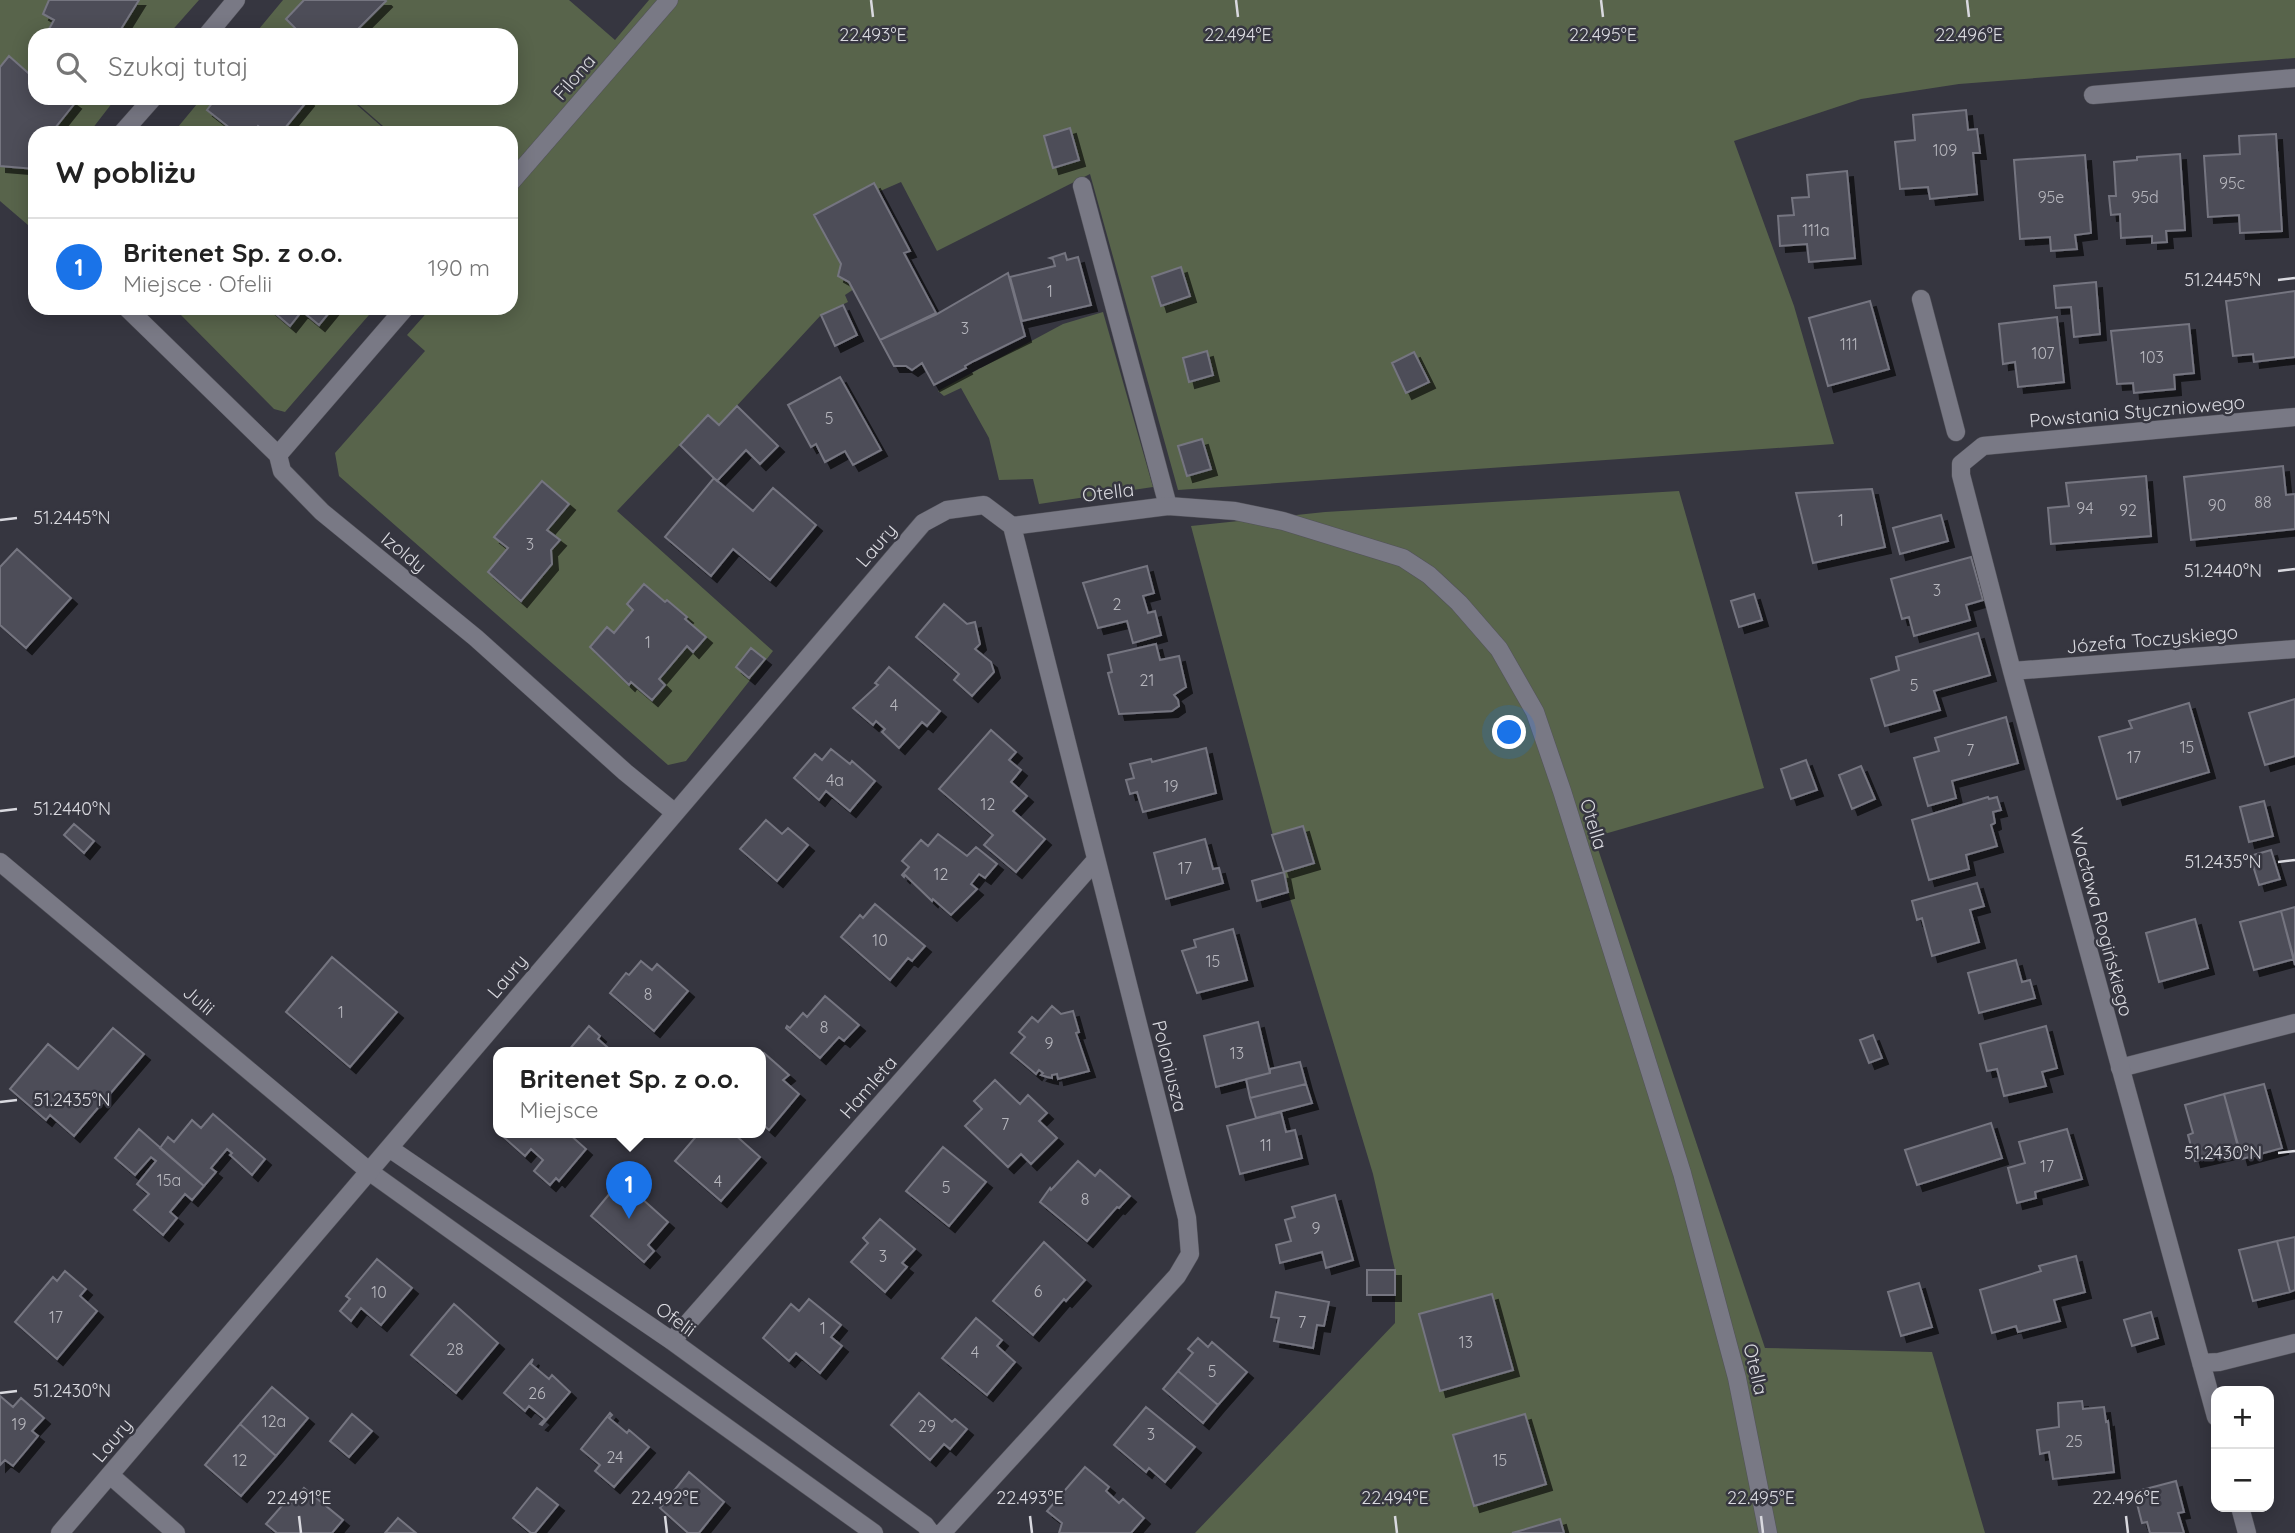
<!DOCTYPE html>
<html lang="pl">
<head>
<meta charset="utf-8">
<style>
  :root { --surface:#fff; --page:#f2f2f2; --text:#222; --muted:#767676; --line:#e0e0e0; --accent:#1a73e8 }
  body { margin:0; font-family:Quicksand,sans-serif; background:var(--page); color:var(--text) }
  .controls { position:absolute; right:21px; bottom:21px; display:grid; overflow:hidden; border-radius:14px; box-shadow:0 4px 18px #0003 }
  .controls button { width:63px; height:63px; display:grid; place-items:center; padding:0; border:0; border-bottom:2px solid var(--line); background:var(--surface); color:var(--text); font:35px sans-serif }
  .you { position:absolute; left:1510px; top:733px; width:24px; height:24px; margin:-18px; border:5px solid #fff; border-radius:50%; background:#1a73e8; box-shadow:0 0 0 10px #1a73e833 }
  .badge { display:grid; place-items:center; width:46px; height:46px; border-radius:50%; background:var(--accent); color:#fff; font-size:23px; font-weight:700 }
  .pin { position:absolute; translate:-50% -58px; filter:drop-shadow(0 2px 4px #0008) }
  .pin::after { content:''; position:absolute; top:37px; width:24px; height:21px; background:inherit; clip-path:polygon(0 0,100% 0,50% 100%) }
  .popup { position:absolute; left:493px; top:1047px; width:273px; height:91px; box-sizing:border-box; display:grid; place-content:center; border-radius:14px; background:var(--surface); filter:drop-shadow(0 2px 5px #0005); font-size:23px; white-space:nowrap; color:var(--muted) }
  .popup b { font-size:26px; color:var(--text) }
  .popup::after { content:''; position:absolute; left:50%; top:100%; margin-left:-14px; border:14px solid transparent; border-top-color:var(--surface) }
  .list { margin:0; padding:0; list-style:none }
  h2 { display:flex; justify-content:space-between; align-items:center; height:91px; margin:0; padding:0 28px; font-size:30px }
  h2 small { font-size:23px; font-weight:400; color:var(--muted) }
  .list li { display:grid; grid-template-columns:46px 1fr auto; gap:21px; align-items:center; box-sizing:border-box; height:98px; padding:0 28px; border-top:2px solid var(--line) }
  .list b { display:block; font-size:26px; white-space:nowrap }
  .list p { margin:0; font-size:23px; white-space:nowrap; color:var(--muted) }
  .list em { font-size:23px; font-style:normal; color:var(--muted) }
  .icon { flex:none; width:38px; height:38px; fill:none; stroke:currentColor; stroke-width:2; stroke-linecap:round; stroke-linejoin:round }
  .map { position:relative; flex:none; width:2295px; height:1533px; overflow:hidden }
  .search { position:absolute; background:var(--surface); box-shadow:0 4px 18px #0003; left:28px; top:28px; width:490px; height:77px; display:flex; align-items:center; gap:18px; box-sizing:border-box; padding:0 24px; border-radius:21px; color:var(--muted); font-size:26px }
  .panel { position:absolute; background:var(--surface); box-shadow:0 4px 18px #0003; left:28px; top:126px; width:490px; height:189px; border-radius:21px }
  .map>svg:first-child { display:block }
  .green { fill:#58644b }
  .building { fill:#4d4d58; stroke:#757580; stroke-width:2; filter:url(#shadow) }
  .lines { fill:none; stroke-linecap:round; stroke-linejoin:round }
  .service-casing { stroke:#52525a; stroke-width:19 }
  .minor-casing { stroke:#52525a; stroke-width:19 }
  .service { stroke:#797985; stroke-width:18 }
  .minor { stroke:#797985; stroke-width:18 }
  .ticks { fill:none; stroke:#d9d9df; stroke-width:2.5 }
  .labels { text-anchor:middle; stroke-width:5; stroke-linejoin:round; paint-order:stroke }
  .number-label { font-size:16px; fill:#b6b6bd }
  .street-label { font-size:19px; fill:#d9d9df; stroke:#363640 }
  .ticks-label { font-size:18px; text-anchor:middle; fill:#d9d9df; stroke:#363640; stroke-width:5; stroke-linejoin:round; paint-order:stroke }
</style>
</head>
<body>
<div class="map">
<svg width="2295" height="1533" viewBox="0 0 2295 1533">
  <defs>
    <filter id="shadow"><feDropShadow dx="6" dy="6" stdDeviation="0" flood-color="#0009"/></filter>
  </defs>
  <rect width="100%" height="100%" fill="#363640"/>
  <!-- green -->
  <path class="green" d="M0 0H199L168 35H35V98H116L89 133H35V231L0 201Z
    M283 0H569L615 40 649 0H2295V58L1959 84 1861 99 1734 141 1794 306 1834 444 1178 490 1090 174 937 251 901 182 823 216 857 287 845 295 848 302 821 315 719 425 708 415 617 511 773 651 686 761 668 765 339 476 335 453 425 351 407 335 431 308H511V133H391L351 98H511V35H254Z
    M202 98H349L389 133H173Z
    M174 308H375L285 412 274 409Z
    M1103 312 1153 487 1039 504 1033 479 999 480 989 438 961 388 944 396 938 391 1063 324Z
    M1679 491 1764 788 1594 837 1765 1348 1932 1352 1985 1533H1195L1395 1323V1270L1373 1174 1288 892 1191 526 1325 512Z"/>
  <!-- building -->
  <path class="building" d="M49 0H139L118 34 109 29 105 35H54L48 31 54 20 43 14Z
    M304 0H385L386 1 352 35H302L286 19Z
    M9 56 35 79V98H68L75 103 51 133H35V169L0 166V67Z
    M216 98H306L308 100 281 133H267L258 126 255 130 235 132 207 110Z
    M1966 110 1968 130 1977 129 1980 153H1973L1977 194 1930 199 1928 187 1900 189 1895 142 1915 140 1913 115Z
    M1070 128 1079 160 1053 168 1044 136Z
    M2276 134 2282 231 2240 233 2239 215 2208 217 2204 156 2240 154 2239 136Z
    M2180 154 2185 230 2166 231 2167 242 2152 243V236L2121 238 2120 214 2111 215 2109 196H2116L2114 162 2137 160V157Z
    M2085 155 2091 233 2075 235 2077 249 2051 251 2050 237 2020 239 2014 160Z
    M1847 171 1855 258 1809 262 1807 244 1780 246 1778 216 1794 215 1792 198 1809 197 1807 175Z
    M874 183 910 251 904 253 936 313 880 340 849 282 838 276 841 264 814 215Z
    M1065 253 1067 260 1078 257 1091 305 1022 321 1010 277 1055 266 1053 259 1050 258Z
    M1181 267 1190 296 1161 306 1152 277Z
    M1008 273 1025 336 974 361 965 366 966 368 934 385 922 363 912 370 906 366H894L880 340 937 314Z
    M2096 282 2100 334 2074 337 2071 307 2056 308 2054 286Z
    M2295 291V357L2254 362 2253 354 2233 356 2226 301Z
    M1870 301 1889 369 1828 386 1809 318Z
    M843 305 857 335 835 346 821 315Z
    M269 308H333L319 325 302 311 290 326Z
    M2057 317 2064 382 2018 387 2015 362 2003 364 1999 324Z
    M2189 324 2194 373 2174 375 2175 389 2134 393 2133 383 2117 384 2111 331Z
    M1207 351 1213 375 1189 382 1183 358Z
    M1414 352 1429 382 1406 393 1392 363Z
    M840 377 881 450 853 465 845 451 825 462 816 444 811 447 788 405Z
    M737 406 778 446 760 464 746 450 717 481 680 445 708 415 719 425Z
    M1202 439 1211 469 1187 476 1178 446Z
    M2283 466 2286 495 2295 494V529L2191 540 2184 477Z
    M2146 476 2151 536 2051 544 2048 508 2069 506 2066 483Z
    M714 478 753 511 773 488 816 525 770 580 733 549 711 576 665 537Z
    M542 481 569 504 547 530 560 540 551 550 552 564 521 601 488 572 508 548 494 537Z
    M1872 489 1885 547 1813 563 1796 493Z
    M1941 515 1948 541 1900 554 1893 528Z
    M17 549 71 598 26 648 0 625V567Z
    M1971 557 1983 600 1966 605 1970 620 1914 636 1909 617 1902 619 1891 579Z
    M1147 566 1154 593 1143 596 1148 613 1155 611 1161 635 1133 643 1127 621 1098 628 1083 583Z
    M644 584 665 602 667 600 687 617 685 619 706 637 693 652 687 646 659 679 665 685 652 700 631 682 629 685 590 647 607 627 614 633 633 610 627 604Z
    M1754 594 1762 620 1739 627 1731 601Z
    M944 604 967 624 975 622 980 644 975 649 991 662 994 672 972 696 954 680 959 674 916 637Z
    M1978 633 1990 675 1934 691 1940 710 1885 726 1871 679 1899 670 1896 657Z
    M1156 644 1160 660 1179 656 1186 687 1174 695 1178 700 1179 706 1172 711 1119 714 1108 673 1112 672 1108 655Z
    M751 648 765 659 749 678 736 667Z
    M889 667 940 711 927 726 922 722 899 748 882 732 885 729 876 721 873 725 853 708 878 685 875 683Z
    M2295 699V756L2265 765 2249 713Z
    M2189 703 2209 772 2117 799 2099 737 2132 728 2129 721Z
    M2006 717 2018 763 1952 781 1956 798 1928 806 1914 758 1939 751 1935 738Z
    M991 730 1016 752 1009 760 1021 770 1011 782 1027 796 1013 811 1045 839 1016 872 984 845 993 835 939 789Z
    M1206 748 1216 793 1143 812 1137 792 1130 794 1126 780 1134 778 1130 764 1151 759 1152 762Z
    M831 749 850 764 852 761 875 781 850 811 826 791 819 800 794 778 815 754 822 760Z
    M1806 760 1817 790 1791 799 1781 769Z
    M1861 766 1875 799 1852 809 1839 775Z
    M1988 797 1989 799 1997 797 2001 810 1993 812 1995 823 1991 825 1997 846 1966 855 1969 869 1929 880 1912 820Z
    M2264 801 2273 836 2249 842 2240 807Z
    M766 820 782 834 788 828 808 845 777 881 740 849Z
    M74 824 94 841 84 853 64 835Z
    M1303 826 1314 863 1284 872 1272 835Z
    M938 834 967 856 976 847 997 864 985 878 979 874 971 884 977 889 951 915 933 899 932 901 905 875 904 877 902 875 909 867 902 861 921 840 928 846Z
    M1205 839 1213 869 1219 868 1223 883 1166 899 1154 853Z
    M2271 850 2280 879 2259 885 2250 856Z
    M1284 872 1288 892 1257 901 1252 881Z
    M1977 883 1984 906 1970 910 1979 942 1932 956 1922 918 1917 920 1912 901Z
    M875 904 925 946 912 961 908 958 890 980 841 937 860 915 863 918Z
    M2295 907V965L2281 911Z
    M2281 911 2294 959 2254 970 2240 922Z
    M2195 919 2208 968 2159 982 2146 933Z
    M1233 929 1247 980 1197 993 1182 951 1196 947 1194 940Z
    M332 957 397 1012 350 1067 286 1012Z
    M2016 960 2022 982 2030 980 2035 998 1979 1013 1968 973Z
    M641 961 652 970 657 964 688 991 654 1031 610 993 626 973 629 975Z
    M825 996 859 1025 844 1041 839 1037 820 1058 786 1028 787 1026 790 1028 803 1013 807 1017Z
    M1052 1006 1061 1014 1073 1011 1079 1032 1076 1033 1089 1071 1058 1079 1057 1074 1052 1075V1078L1047 1077 1041 1075 1043 1073 1039 1070 1036 1074 1011 1053 1025 1037 1019 1032 1032 1017 1038 1022Z
    M1258 1022 1270 1073 1216 1087 1204 1036Z
    M589 1026 600 1036 598 1039 614 1053H570L568 1051Z
    M2046 1026 2057 1068 2042 1072 2046 1086 2004 1096 1997 1069 1987 1071 1980 1044Z
    M113 1028 144 1054 74 1136 50 1115 46 1120 10 1089 48 1044 78 1069Z
    M1873 1035 1882 1058 1869 1063 1860 1040Z
    M764 1053 789 1075 783 1080 799 1094 769 1130 760 1122V1058Z
    M1300 1062 1306 1084 1250 1098 1246 1079 1270 1073V1069Z
    M995 1080 1020 1104 1028 1095 1047 1113 1039 1121 1057 1138 1031 1164 1021 1154 1008 1167 965 1126 982 1109 974 1101Z
    M1306 1084 1312 1103 1256 1118 1250 1098Z
    M2264 1084 2282 1148 2242 1159 2224 1094Z
    M2224 1094 2239 1151 2195 1161 2188 1135 2193 1133 2185 1105Z
    M1281 1112 1286 1132 1295 1130 1302 1158 1240 1174 1227 1126Z
    M213 1114 265 1159 252 1175 230 1155 232 1153 227 1149 211 1168 216 1172 204 1186 160 1148 168 1137 174 1142 192 1120 201 1128Z
    M1991 1123 2002 1158 1917 1185 1905 1150Z
    M139 1129 204 1186 192 1200 185 1194 170 1212 177 1218 163 1235 134 1210 149 1194 137 1184 156 1161 151 1157 135 1175 115 1158Z
    M2067 1129 2082 1179 2035 1192 2036 1198 2017 1203 2008 1168 2025 1163 2019 1142Z
    M499 1133H568L586 1149 559 1181 556 1178 550 1185 534 1171 543 1160 531 1149 525 1156Z
    M699 1133H733L760 1157 721 1201 675 1161Z
    M943 1147 986 1182 949 1226 906 1191Z
    M1078 1161 1095 1176 1100 1170 1130 1196 1119 1208 1117 1207 1087 1241 1040 1202 1050 1188 1051 1190Z
    M621 1180 668 1222 648 1245 654 1251 644 1262 591 1216Z
    M1335 1195 1353 1260 1326 1268 1322 1252 1280 1263 1276 1245 1291 1241 1285 1220 1295 1217 1292 1207Z
    M880 1219 915 1249 902 1263 907 1267 885 1292 851 1262 868 1243 863 1238Z
    M2295 1237V1290L2290 1292 2277 1241Z
    M2277 1241 2290 1292 2253 1301 2239 1250Z
    M1044 1242 1085 1280 1066 1301 1064 1299 1033 1335 993 1301Z
    M2076 1256 2085 1292 2054 1300 2060 1321 2018 1332 2016 1326 1992 1333 1980 1290 2041 1271 2039 1266Z
    M377 1259 412 1288 381 1325 361 1308 351 1321 340 1311 350 1299 346 1296Z
    M1367 1270H1395V1295H1367Z
    M65 1271 86 1289 80 1296 97 1311 57 1359 15 1322 53 1277 57 1281Z
    M1919 1283 1932 1327 1901 1336 1888 1292Z
    M1276 1292 1329 1302 1324 1326 1317 1325 1313 1348 1274 1341 1279 1318 1271 1317Z
    M1492 1294 1513 1370 1440 1391 1419 1314Z
    M809 1299 841 1325 831 1337 842 1346 820 1373 796 1353 789 1361 763 1338 791 1304 799 1311Z
    M454 1304 498 1343 456 1393 411 1355Z
    M2151 1312 2158 1338 2132 1346 2124 1320Z
    M976 1318 1002 1340 997 1346 1015 1362 987 1395 942 1358Z
    M1198 1338 1208 1347 1212 1342 1247 1372 1218 1405 1178 1371 1193 1353 1188 1349Z
    M533 1359 531 1364 549 1379 552 1375 570 1392 542 1425 540 1424 545 1419 529 1406 525 1411 504 1393Z
    M1178 1371 1218 1405 1203 1423 1163 1389Z
    M272 1387 308 1418 276 1456 240 1424Z
    M919 1393 952 1422 955 1419 967 1429 950 1449 944 1444 930 1460 891 1425Z
    M0 1396 13 1407 21 1398 44 1418 32 1431 38 1436 13 1466 5 1460 0 1465Z
    M2082 1401 2083 1409 2104 1407 2106 1422 2108 1421 2114 1472 2053 1479 2049 1452 2040 1454 2037 1430 2059 1427 2058 1403Z
    M1146 1407 1195 1447 1165 1482 1149 1468 1146 1472 1114 1445Z
    M610 1413 612 1415 609 1418 627 1433 629 1430 649 1447 614 1487 595 1471 600 1465 581 1449Z
    M352 1414 372 1431 349 1457 330 1441Z
    M1525 1414 1546 1484 1474 1506 1453 1435Z
    M240 1424 276 1456 241 1496 205 1465Z
    M1085 1467 1109 1487 1106 1491 1119 1503 1123 1499 1144 1518 1131 1533H1059L1062 1523 1047 1511Z
    M689 1472 724 1502 699 1533H688L660 1508Z
    M2176 1481 2184 1512 2178 1513 2184 1533H2150L2147 1522 2142 1523 2134 1492Z
    M304 1488 343 1520 332 1533H277L266 1524 286 1501 290 1504Z
    M537 1488 558 1505 535 1533H531L513 1518Z
    M398 1518 416 1533H385Z
    M1560 1519 1564 1533H1512Z"/>
  <g class="lines">
    <defs>
      <path id="service" d="M2093 95 2295 78
        M1082 186 1168 506
        M2120 1068 2295 1023
        M370 1172 874 1533"/>
      <path id="minor" d="M207 35 236 0
        M122 133 153 98
        M511 182 669 0
        M1921 299 1956 432
        M127 308 278 455 282 471 322 512 476 638 625 772 674 812
        M278 455 405 308
        M1012 526 1168 506 1235 511 1283 521 1403 558 1429 575 1459 603 1499 649 1535 712 1562 791 1682 1173 1737 1378 1768 1533
        M2012 671 2295 649
        M0 862 370 1172
        M389 1148 672 1341 925 1525 931 1533
        M672 1341 1095 861
        M2201 1363 2219 1362 2295 1343
        M2216 1417 2012 671 1961 475V464L1983 446 2295 417
        M110 1475 176 1533
        M2240 1507 2247 1533
        M60 1533 923 523 947 510 984 505 1012 526
        M942 1533 1177 1276 1190 1254 1187 1218 1012 526"/>
    </defs>
    <!-- service casing -->
    <use href="#service" class="service-casing"/>
    <!-- minor casing -->
    <use href="#minor" class="minor-casing"/>
    <!-- service -->
    <use href="#service" class="service"/>
    <!-- minor -->
    <use href="#minor" class="minor"/>
  </g>
  <!-- ticks -->
  <path class="ticks" d="M871 0 873 17M1236 0 1238 17M1601 0 1603 17M1967 0 1969 17M2278 280 2295 278M0 520 17 518M2278 571 2295 569M0 811 17 809M2278 862 2295 860M0 1102 17 1100M2278 1153 2295 1151M0 1393 17 1391M299 1516 301 1533M665 1516 667 1533M1030 1516 1032 1533M1395 1516 1397 1533M1761 1516 1763 1533M2126 1516 2128 1533"/>
  <g class="labels">
    <!-- number labels -->
    <g class="number-label">
      <text x="1945" y="156">109</text>
      <text x="2232" y="189">95c</text>
      <text x="2051" y="203">95e</text>
      <text x="2145" y="203">95d</text>
      <text x="1816" y="236">111a</text>
      <text x="1050" y="297">1</text>
      <text x="965" y="334">3</text>
      <text x="1849" y="350">111</text>
      <text x="2043" y="359">107</text>
      <text x="2152" y="363">103</text>
      <text x="829" y="424">5</text>
      <text x="2263" y="508">88</text>
      <text x="2217" y="511">90</text>
      <text x="2085" y="514">94</text>
      <text x="2128" y="516">92</text>
      <text x="1841" y="526">1</text>
      <text x="530" y="550">3</text>
      <text x="1937" y="596">3</text>
      <text x="1117" y="610">2</text>
      <text x="648" y="648">1</text>
      <text x="1147" y="686">21</text>
      <text x="1914" y="691">5</text>
      <text x="894" y="711">4</text>
      <text x="2187" y="753">15</text>
      <text x="1970" y="756">7</text>
      <text x="2134" y="763">17</text>
      <text x="835" y="786">4a</text>
      <text x="1171" y="792">19</text>
      <text x="988" y="810">12</text>
      <text x="1185" y="874">17</text>
      <text x="941" y="880">12</text>
      <text x="880" y="946">10</text>
      <text x="1213" y="967">15</text>
      <text x="648" y="1000">8</text>
      <text x="341" y="1018">1</text>
      <text x="824" y="1033">8</text>
      <text x="1049" y="1049">9</text>
      <text x="1237" y="1059">13</text>
      <text x="1005" y="1130">7</text>
      <text x="1266" y="1151">11</text>
      <text x="2047" y="1172">17</text>
      <text x="169" y="1186">15a</text>
      <text x="718" y="1187">4</text>
      <text x="946" y="1193">5</text>
      <text x="1085" y="1205">8</text>
      <text x="1316" y="1234">9</text>
      <text x="883" y="1262">3</text>
      <text x="1038" y="1297">6</text>
      <text x="379" y="1298">10</text>
      <text x="56" y="1323">17</text>
      <text x="1302" y="1328">7</text>
      <text x="823" y="1334">1</text>
      <text x="1466" y="1348">13</text>
      <text x="455" y="1355">28</text>
      <text x="975" y="1358">4</text>
      <text x="1212" y="1377">5</text>
      <text x="537" y="1399">26</text>
      <text x="274" y="1427">12a</text>
      <text x="19" y="1430">19</text>
      <text x="927" y="1432">29</text>
      <text x="1151" y="1440">3</text>
      <text x="2074" y="1447">25</text>
      <text x="615" y="1463">24</text>
      <text x="240" y="1466">12</text>
      <text x="1500" y="1466">15</text>
    </g>
    <!-- street labels -->
    <g class="street-label">
      <text transform="translate(574 77) rotate(-49)" y="7">Filona</text>
      <text transform="translate(2137 411) rotate(-5)" y="7">Powstania Styczniowego</text>
      <text transform="translate(1108 492) rotate(-7)" y="7">Otella</text>
      <text transform="translate(876 545) rotate(-49)" y="7">Laury</text>
      <text transform="translate(404 552) rotate(39)" y="7">Izoldy</text>
      <text transform="translate(2152 639) rotate(-5)" y="7">Józefa Toczyskiego</text>
      <text transform="translate(1594 824) rotate(73)" y="7">Otella</text>
      <text transform="translate(2102 922) rotate(75)" y="7">Wacława Rogińskiego</text>
      <text transform="translate(507 976) rotate(-50)" y="7">Laury</text>
      <text transform="translate(199 1000) rotate(40)" y="7">Julii</text>
      <text transform="translate(1170 1066) rotate(76)" y="7">Poloniusza</text>
      <text transform="translate(868 1087) rotate(-49)" y="7">Hamleta</text>
      <text transform="translate(676 1319) rotate(36)" y="7">Ofelii</text>
      <text transform="translate(1756 1369) rotate(77)" y="7">Otella</text>
      <text transform="translate(112 1440) rotate(-50)" y="7">Laury</text>
    </g>
  </g>
  <g class="ticks-label">
    <text x="873" y="41">22.493°E</text>
    <text x="1238" y="41">22.494°E</text>
    <text x="1603" y="41">22.495°E</text>
    <text x="1969" y="41">22.496°E</text>
    <text x="2223" y="286">51.2445°N</text>
    <text x="72" y="524">51.2445°N</text>
    <text x="2223" y="577">51.2440°N</text>
    <text x="72" y="815">51.2440°N</text>
    <text x="2223" y="868">51.2435°N</text>
    <text x="72" y="1106">51.2435°N</text>
    <text x="2223" y="1159">51.2430°N</text>
    <text x="72" y="1397">51.2430°N</text>
    <text x="299" y="1504">22.491°E</text>
    <text x="665" y="1504">22.492°E</text>
    <text x="1030" y="1504">22.493°E</text>
    <text x="1395" y="1504">22.494°E</text>
    <text x="1761" y="1504">22.495°E</text>
    <text x="2126" y="1504">22.496°E</text>
  </g>
</svg>
<div class="controls">
<button>+</button>
<button>−</button>
</div>
<div class="you"></div>
<div class="pin badge" style="left:629px;top:1219px">1</div>
<div class="popup"><b>Britenet Sp. z o.o.</b>Miejsce</div>
<div class="search"><svg class="icon" aria-label="search" viewBox="0 0 24 24"><circle cx="10" cy="10" r="6"/><path d="M15 15l6 6"/></svg>Szukaj tutaj</div>
<section class="panel">
<h2>W pobliżu<small></small></h2>
<ul class="list">
<li><span class="badge">1</span><div><b>Britenet Sp. z o.o.</b><p>Miejsce · Ofelii</p></div><em>190 m</em></li>
</ul>
</section>
</div>
</body>
</html>
